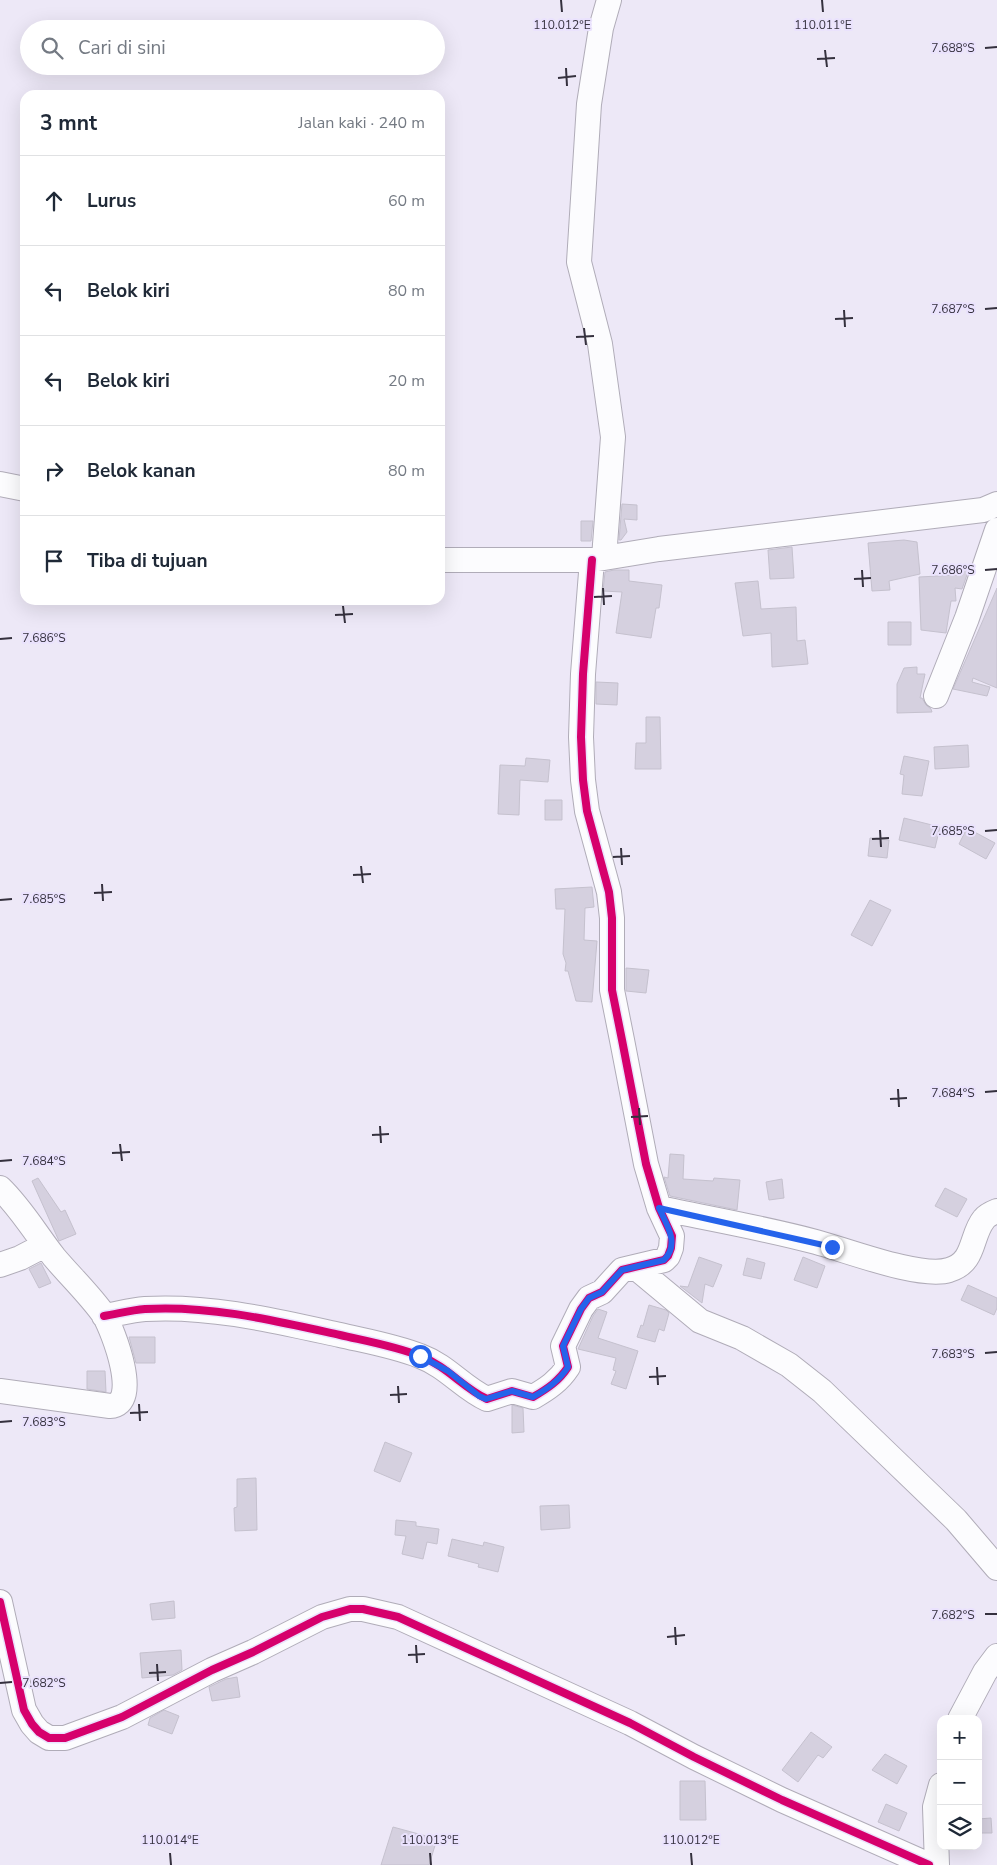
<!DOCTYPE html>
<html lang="id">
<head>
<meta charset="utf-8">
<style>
  :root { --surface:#fff; --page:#f6f6f7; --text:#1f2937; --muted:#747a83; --line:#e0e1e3 }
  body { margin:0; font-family:"Nunito Sans",sans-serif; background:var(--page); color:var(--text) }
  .controls { position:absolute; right:15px; bottom:15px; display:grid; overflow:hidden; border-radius:10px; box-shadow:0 5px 20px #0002 }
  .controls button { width:45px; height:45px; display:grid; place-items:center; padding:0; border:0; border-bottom:1px solid var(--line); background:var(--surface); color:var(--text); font:25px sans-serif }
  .stop { position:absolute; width:15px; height:15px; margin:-11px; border:4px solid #2563eb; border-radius:50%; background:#fff }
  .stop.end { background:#2563eb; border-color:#fff; box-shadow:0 1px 5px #0008 }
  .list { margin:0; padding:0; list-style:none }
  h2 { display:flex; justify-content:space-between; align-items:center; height:65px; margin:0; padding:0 20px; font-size:21px }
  h2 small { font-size:16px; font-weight:400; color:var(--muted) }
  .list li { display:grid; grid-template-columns:32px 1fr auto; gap:15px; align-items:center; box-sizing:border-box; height:90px; padding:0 20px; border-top:1px solid var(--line) }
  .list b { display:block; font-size:19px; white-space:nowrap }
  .list em { font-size:16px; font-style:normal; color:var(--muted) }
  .icon { flex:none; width:28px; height:28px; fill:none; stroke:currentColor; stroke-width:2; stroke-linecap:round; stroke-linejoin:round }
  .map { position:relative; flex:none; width:997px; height:1865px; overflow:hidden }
  .search { position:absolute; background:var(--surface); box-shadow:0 5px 20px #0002; left:20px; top:20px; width:425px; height:55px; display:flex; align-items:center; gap:12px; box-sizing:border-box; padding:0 18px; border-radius:28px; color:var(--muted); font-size:19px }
  .panel { position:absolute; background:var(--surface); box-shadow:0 5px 20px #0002; left:20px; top:90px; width:425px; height:515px; border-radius:15px }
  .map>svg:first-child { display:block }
  .building { fill:#d5d0df; stroke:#c5c1ce }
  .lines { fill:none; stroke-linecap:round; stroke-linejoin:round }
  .minor-casing { stroke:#b0acb8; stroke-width:26 }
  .minor { stroke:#fcfcfe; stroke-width:24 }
  .cycleway-casing { stroke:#eae2fd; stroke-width:11 }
  .cycleway { stroke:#d6006c; stroke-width:8 }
  .route { stroke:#2563eb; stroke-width:6 }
  .ticks { fill:none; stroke:#35313e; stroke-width:2 }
  .ticks-label { font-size:12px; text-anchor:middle; fill:#35313e; stroke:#eae2fd; stroke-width:4; stroke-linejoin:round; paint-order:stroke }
</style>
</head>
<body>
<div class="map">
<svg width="997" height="1865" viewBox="0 0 997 1865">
  <rect width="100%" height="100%" fill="#ede8f7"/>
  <!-- building -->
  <path class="building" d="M622 504 637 505V520L624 519 627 532 621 540H619Z
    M581 521H593L591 541H581Z
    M904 540 917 542 920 574 889 581 890 590 872 591 868 543Z
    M792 547 794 578 770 579 768 550Z
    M959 567 969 569 962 589 955 588 956 601H951L946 633 921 630 919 577 957 575Z
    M614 570H629V581L662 585 659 608H656L651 638 616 633 622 592 603 591 605 572Z
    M758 581 761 609 796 607 797 641 805 640 808 664 772 667 771 633 743 636 735 583Z
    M997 588V688L973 678 972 682 990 687 987 696 953 689Z
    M888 622H911V645H888Z
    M917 667V674H925L920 698H922L926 705 931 709 932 712 897 713V684L904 668Z
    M596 682 618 683 617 705 596 704Z
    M646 717H660L661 769H635L636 743H646Z
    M968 745 969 767 935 769 934 747Z
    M904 756 929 761 922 796 902 794 904 775 900 774Z
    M526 758 550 760 548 782 520 780 519 815 498 814 500 765 525 766Z
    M545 800H562V820H545Z
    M904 818 940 827 935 848 899 840Z
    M967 828 995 843 986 859 959 844Z
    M870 838 889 840 887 858 868 856Z
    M592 887 594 907 585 908 584 940 597 941 592 1002 576 1001 568 971H565L566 963 563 954 565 909H556L555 889Z
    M870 900 891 910 872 946 851 935Z
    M626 968 649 970 646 993 626 991Z
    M670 1154 684 1155 683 1179 713 1181 714 1178 740 1180 737 1210 670 1196 664 1177 668 1178Z
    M38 1178 61 1212 65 1210 76 1234 59 1241 32 1181Z
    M782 1179 784 1198 769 1200 766 1182Z
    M945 1188 967 1199 957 1217 935 1206Z
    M699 1257 722 1265 713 1287 705 1284 702 1303 680 1286 688 1287Z
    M803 1257 825 1266 817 1288 794 1280Z
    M747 1258 765 1263 761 1279 743 1275Z
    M41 1263 51 1283 39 1288 29 1269Z
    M968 1285 997 1298V1308L994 1315 961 1300Z
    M649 1305 666 1310 669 1313 664 1331 659 1329 655 1342 637 1337 641 1325 643 1326Z
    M598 1309 607 1312 598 1338 638 1351 626 1389 611 1384 616 1371 613 1370 616 1358 578 1349 593 1316Z
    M129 1337H155V1363H136Z
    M87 1371H105L106 1392 87 1389Z
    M512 1405 523 1408 524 1432 512 1433Z
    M385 1442 412 1453 400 1482 374 1471Z
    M256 1478 257 1530 235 1531 234 1508 237 1507V1479Z
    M569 1505 570 1528 541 1530 540 1506Z
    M396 1520 416 1522V1526L439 1529 437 1544 427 1542 423 1559 402 1554 406 1536 395 1535Z
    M452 1539 483 1546 484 1542 504 1547 498 1572 478 1567 479 1564 448 1556Z
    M174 1601 175 1618 152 1620 150 1604Z
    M181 1650 182 1670 173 1675 142 1678 140 1653Z
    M237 1677 240 1697 212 1701 209 1687 226 1679Z
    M164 1710 179 1716 172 1734 148 1725 150 1718Z
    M811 1732 832 1747 823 1758 818 1755 798 1782 782 1770Z
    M885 1754 907 1766 897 1784 872 1770Z
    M680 1781H705L706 1820H680Z
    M886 1804 907 1813 899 1831 878 1822Z
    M991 1818 992 1833H978V1819Z
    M393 1827 437 1839 429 1865H381Z"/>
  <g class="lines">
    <defs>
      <path id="minor" d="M0 484 25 489
        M604 558 613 437 600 344 579 262 589 104 601 28 609 0
        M440 560H592L659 549 983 510 997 504
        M936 696 967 618 997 530
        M0 1188C21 1208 36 1234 54 1257 70 1276 90 1295 104 1315 113 1330 142 1405 110 1406L0 1391
        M659 1208C711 1219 764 1228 816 1242 846 1250 921 1279 949 1270 976 1262 970 1236 984 1219 987 1215 992 1213 997 1211
        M0 1265 20 1258 45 1245
        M635 1267 700 1321 742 1338 789 1365 822 1391 956 1520 997 1568
        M104 1316C117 1314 131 1310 145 1309 210 1305 276 1321 340 1335 366 1341 395 1346 420 1356 447 1366 463 1388 487 1399L512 1391 533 1397C547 1389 559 1381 568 1367L563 1346 581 1309 589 1298 602 1292 622 1270 664 1260 668 1256 671 1248 672 1236 659 1208 646 1164 622 1040 612 990V918L609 892 587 811 583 780 581 737 583 674 592 560
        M0 1602 24 1710 32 1724 39 1732 49 1738H65L122 1717 212 1670 253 1652 322 1617 350 1609H363L398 1617 630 1723 694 1757 782 1800 929 1865
        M960 1719 985 1672 997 1656
        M937 1865 935 1807 941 1785"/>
    </defs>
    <!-- minor casing -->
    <use href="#minor" class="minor-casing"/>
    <!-- minor -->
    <use href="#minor" class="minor"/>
    <defs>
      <path id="cycleway" d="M104 1316C117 1314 131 1310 145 1309 210 1305 276 1321 340 1335 366 1341 395 1346 420 1356 447 1366 463 1388 487 1399L512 1391 533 1397C547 1389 559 1381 568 1367L563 1346 581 1309 589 1298 602 1292 622 1270 664 1260 668 1256 671 1248 672 1236 659 1208 646 1164 622 1040 612 990V918L609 892 587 811 583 780 581 737 583 674 592 560
        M0 1602 24 1710 32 1724 39 1732 49 1738H65L122 1717 212 1670 253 1652 322 1617 350 1609H363L398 1617 630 1723 694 1757 782 1800 929 1865"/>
    </defs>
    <!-- cycleway casing -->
    <use href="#cycleway" class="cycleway-casing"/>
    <!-- cycleway -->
    <use href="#cycleway" class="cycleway"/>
  </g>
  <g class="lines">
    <!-- route -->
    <path class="route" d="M420 1356 448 1371 479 1396 486 1399 512 1391 533 1397C547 1389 559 1381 568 1367L563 1346 581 1309 589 1298 602 1292 622 1270 664 1260C680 1244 667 1225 659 1208L832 1247"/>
  </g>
  <!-- ticks -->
  <path class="ticks" d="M561 0 562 12M822 0 823 12M985 48 997 47M825 50 827 67M817 59 835 58M566 68 567 86M558 78 576 76M985 309 997 308M844 310 845 327M835 319 853 318M584 328 586 345M576 337 594 336M862 570 863 587M985 570 997 569M854 579 871 578M603 588 604 605M594 597 612 596M343 606 345 623M335 615 353 614M0 639 12 638M880 830 881 847M985 831 997 830M872 839 889 838M621 848 622 865M613 857 630 856M361 866 363 883M353 875 371 874M102 884 103 901M94 893 112 892M0 900 12 899M898 1089 899 1107M985 1092 997 1091M890 1099 907 1098M639 1108 640 1125M631 1117 648 1116M380 1126 381 1143M372 1135 389 1134M120 1144 122 1161M112 1153 130 1152M0 1161 12 1160M985 1353 997 1352M657 1367 658 1385M649 1377 666 1376M398 1386 399 1403M390 1395 407 1394M139 1404 140 1421M130 1413 148 1412M0 1422 12 1421M985 1614H997M675 1627 676 1645M667 1637 685 1635M416 1645 417 1663M408 1655 425 1654M157 1664 158 1681M149 1673 166 1672M0 1683 12 1682M170 1853 171 1865M430 1853 431 1865M691 1853 692 1865"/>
  <g class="ticks-label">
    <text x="562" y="29">110.012°E</text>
    <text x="823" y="29">110.011°E</text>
    <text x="953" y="52">7.688°S</text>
    <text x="953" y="313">7.687°S</text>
    <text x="953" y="574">7.686°S</text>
    <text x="44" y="642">7.686°S</text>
    <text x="953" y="835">7.685°S</text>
    <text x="44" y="903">7.685°S</text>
    <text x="953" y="1097">7.684°S</text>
    <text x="44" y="1165">7.684°S</text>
    <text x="953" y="1358">7.683°S</text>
    <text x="44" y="1426">7.683°S</text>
    <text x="953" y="1619">7.682°S</text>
    <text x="44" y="1687">7.682°S</text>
    <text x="170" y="1844">110.014°E</text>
    <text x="430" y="1844">110.013°E</text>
    <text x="691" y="1844">110.012°E</text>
  </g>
</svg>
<div class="controls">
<button>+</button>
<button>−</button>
<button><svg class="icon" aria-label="layers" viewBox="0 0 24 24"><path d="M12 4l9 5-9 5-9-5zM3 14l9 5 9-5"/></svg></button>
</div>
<div class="stop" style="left:420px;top:1356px"></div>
<div class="stop end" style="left:832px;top:1247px"></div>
<div class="search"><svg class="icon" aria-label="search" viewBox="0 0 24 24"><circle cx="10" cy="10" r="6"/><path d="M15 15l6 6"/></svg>Cari di sini</div>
<section class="panel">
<h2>3 mnt<small>Jalan kaki · 240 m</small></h2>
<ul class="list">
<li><svg class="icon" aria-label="ahead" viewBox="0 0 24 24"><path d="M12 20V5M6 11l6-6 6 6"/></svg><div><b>Lurus</b></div><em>60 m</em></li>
<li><svg class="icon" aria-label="left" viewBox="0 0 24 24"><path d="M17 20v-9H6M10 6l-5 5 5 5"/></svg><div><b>Belok kiri</b></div><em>80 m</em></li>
<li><svg class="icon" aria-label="left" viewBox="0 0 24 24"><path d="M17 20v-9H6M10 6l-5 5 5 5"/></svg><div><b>Belok kiri</b></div><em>20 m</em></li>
<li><svg class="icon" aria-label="right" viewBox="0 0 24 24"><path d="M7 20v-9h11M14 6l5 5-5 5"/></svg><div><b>Belok kanan</b></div><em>80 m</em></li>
<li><svg class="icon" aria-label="arrive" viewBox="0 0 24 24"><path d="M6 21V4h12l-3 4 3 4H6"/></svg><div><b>Tiba di tujuan</b></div></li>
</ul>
</section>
</div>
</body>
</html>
